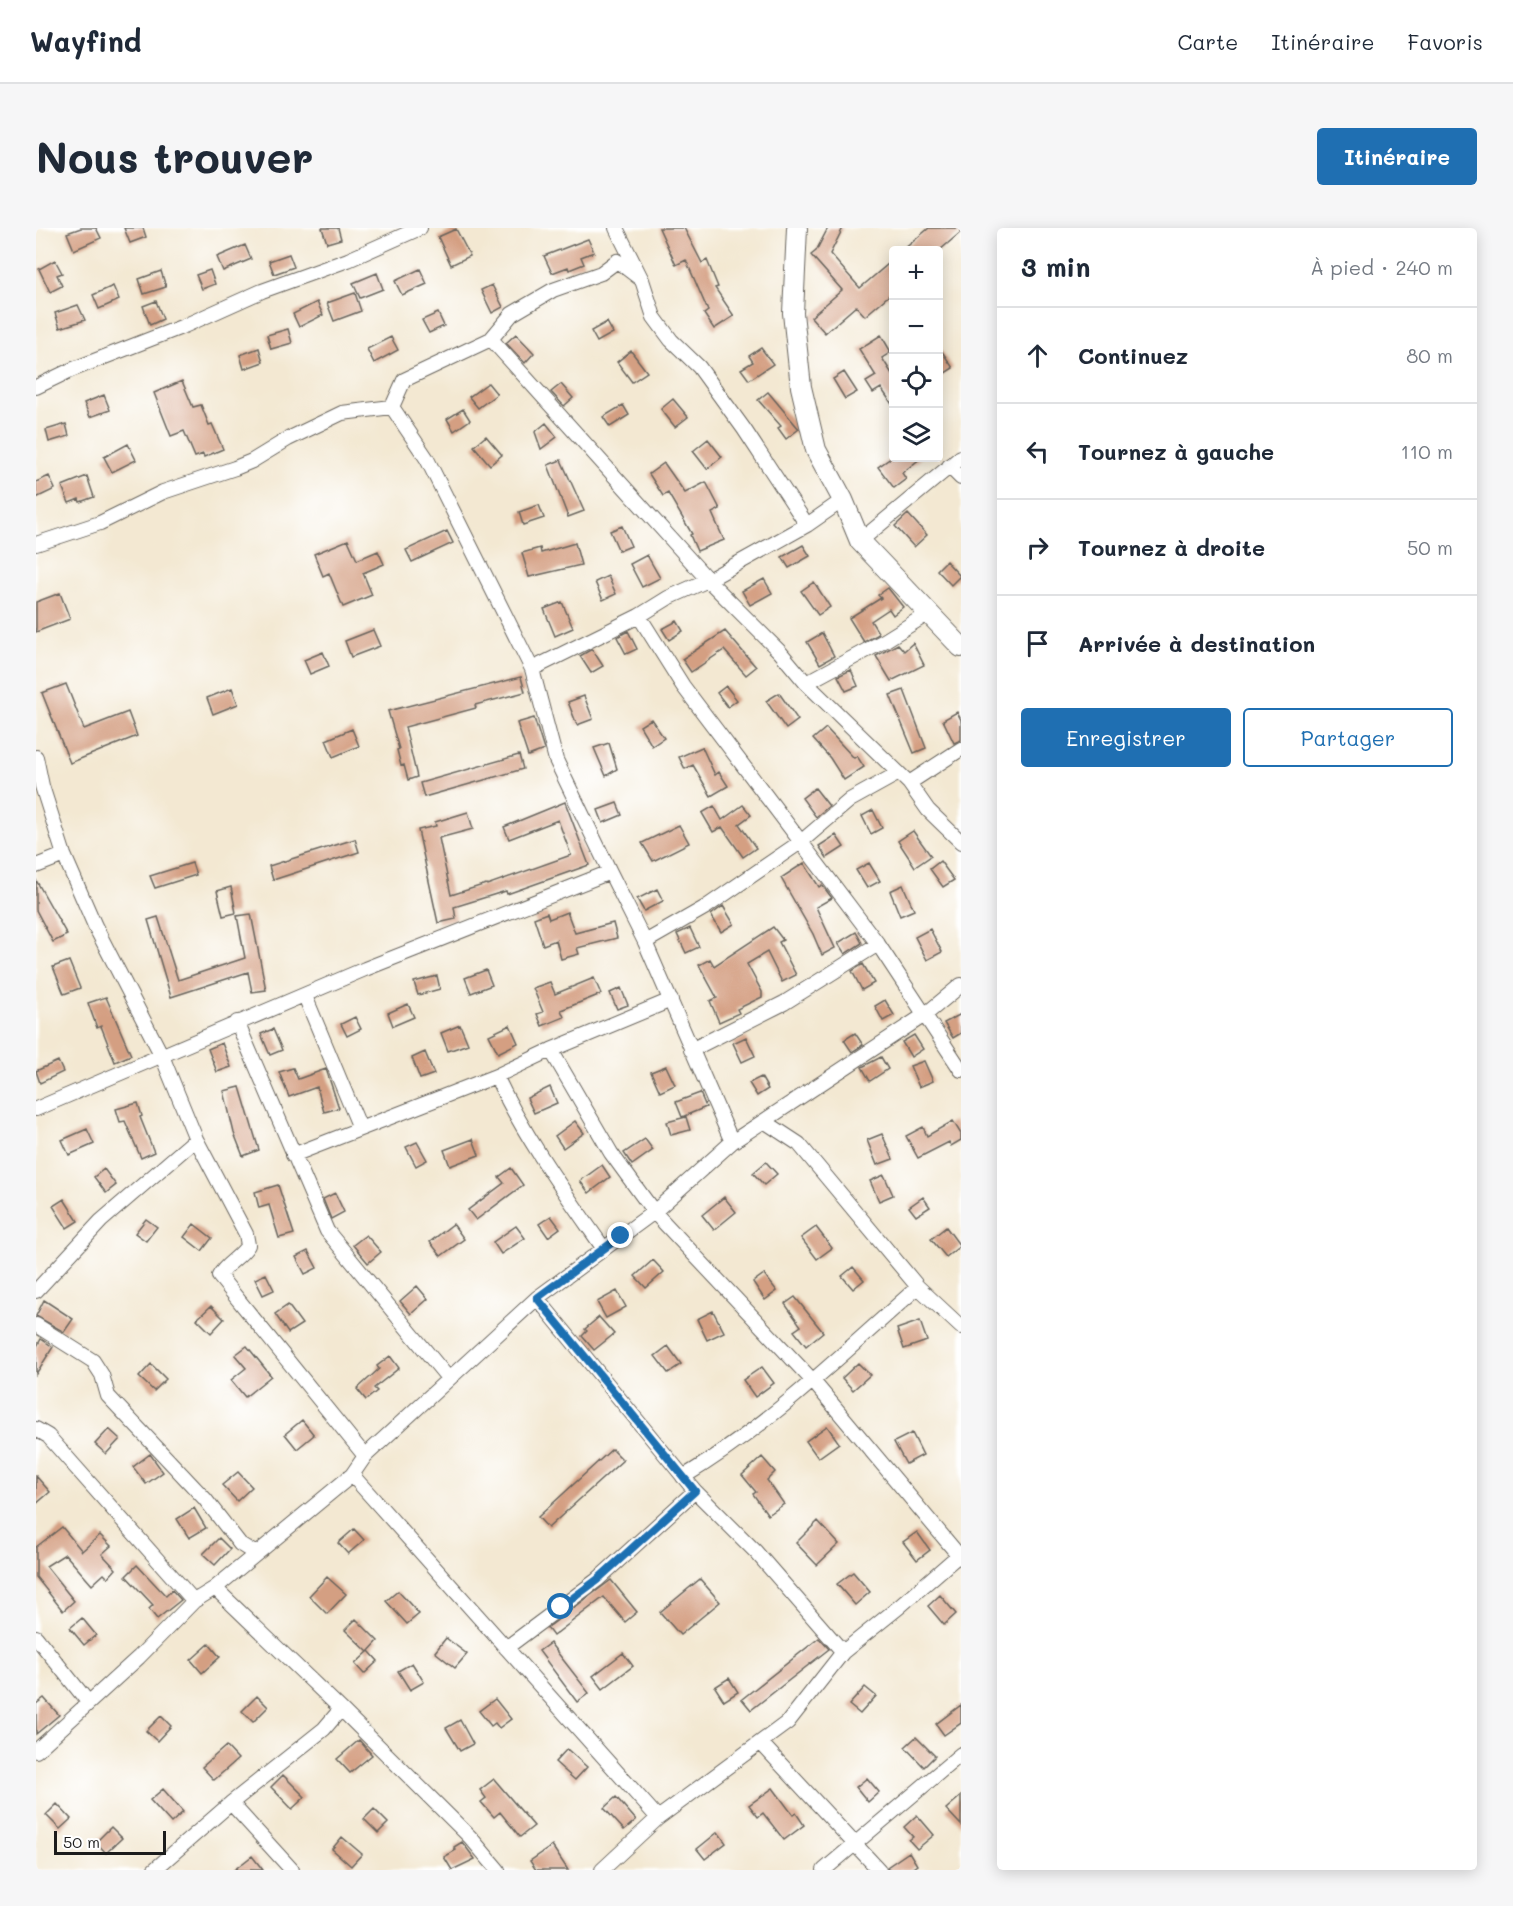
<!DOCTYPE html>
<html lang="fr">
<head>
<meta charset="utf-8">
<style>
  :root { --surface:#fff; --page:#f6f6f7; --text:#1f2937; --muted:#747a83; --line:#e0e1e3; --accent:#1f6fb2 }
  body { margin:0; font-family:Mali,sans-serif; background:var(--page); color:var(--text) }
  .controls { position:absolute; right:18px; top:18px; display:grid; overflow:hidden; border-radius:6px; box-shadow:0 3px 15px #0003 }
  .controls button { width:54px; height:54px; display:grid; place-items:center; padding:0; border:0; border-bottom:2px solid var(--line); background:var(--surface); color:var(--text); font:30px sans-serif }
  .scale { position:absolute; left:18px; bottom:15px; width:112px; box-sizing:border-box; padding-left:6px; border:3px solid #1c1c1c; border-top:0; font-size:16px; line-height:21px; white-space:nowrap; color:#1c1c1c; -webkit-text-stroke:4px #fff; paint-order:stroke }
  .stop { position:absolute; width:18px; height:18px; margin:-14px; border:4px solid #1f6fb2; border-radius:50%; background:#fff }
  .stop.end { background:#1f6fb2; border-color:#fff; box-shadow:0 2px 6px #0008 }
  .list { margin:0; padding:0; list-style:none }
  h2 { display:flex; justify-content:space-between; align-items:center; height:78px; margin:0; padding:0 24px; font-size:26px }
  h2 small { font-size:20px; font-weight:400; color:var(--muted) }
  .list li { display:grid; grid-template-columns:39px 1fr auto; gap:18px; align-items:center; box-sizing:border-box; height:96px; padding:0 24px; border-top:2px solid var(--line) }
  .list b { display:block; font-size:22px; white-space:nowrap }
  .list em { font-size:20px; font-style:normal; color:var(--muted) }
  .actions { display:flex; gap:12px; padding:18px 24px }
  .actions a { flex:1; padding:14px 0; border:2px solid var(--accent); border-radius:6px; text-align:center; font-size:21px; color:var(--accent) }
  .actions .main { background:var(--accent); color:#fff }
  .icon { flex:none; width:33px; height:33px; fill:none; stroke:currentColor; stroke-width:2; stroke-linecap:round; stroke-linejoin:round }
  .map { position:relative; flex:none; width:925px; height:1642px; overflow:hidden; border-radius:6px }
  header { display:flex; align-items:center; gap:36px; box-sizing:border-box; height:84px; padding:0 30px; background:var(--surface); border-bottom:2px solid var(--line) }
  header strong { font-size:28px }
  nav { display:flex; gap:33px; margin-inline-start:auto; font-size:21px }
  .intro { display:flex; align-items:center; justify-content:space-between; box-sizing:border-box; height:144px; padding:0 36px }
  h1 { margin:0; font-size:42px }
  .button { padding:15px 27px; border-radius:6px; background:var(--accent); color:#fff; font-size:21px; font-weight:700 }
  main { display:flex; gap:36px; padding:0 36px }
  aside { flex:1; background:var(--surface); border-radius:6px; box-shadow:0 3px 15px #0003 }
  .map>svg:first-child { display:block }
  .building { fill:#d49f82 }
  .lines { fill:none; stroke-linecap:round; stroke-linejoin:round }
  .street-casing { stroke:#67635c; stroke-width:16 }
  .secondary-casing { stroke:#67635c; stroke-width:22 }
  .street { stroke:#fff; stroke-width:14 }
  .secondary { stroke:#fff; stroke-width:20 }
  .route { stroke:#1f6fb2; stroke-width:8 }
</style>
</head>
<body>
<header>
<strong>Wayfind</strong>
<nav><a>Carte</a><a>Itinéraire</a><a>Favoris</a></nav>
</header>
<div class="intro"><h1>Nous trouver</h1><a class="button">Itinéraire</a></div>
<main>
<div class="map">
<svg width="925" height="1642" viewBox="0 0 925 1642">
  <rect width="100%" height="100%" fill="#fff"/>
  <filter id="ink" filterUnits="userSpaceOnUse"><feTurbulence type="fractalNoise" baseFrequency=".0167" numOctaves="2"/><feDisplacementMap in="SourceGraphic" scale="12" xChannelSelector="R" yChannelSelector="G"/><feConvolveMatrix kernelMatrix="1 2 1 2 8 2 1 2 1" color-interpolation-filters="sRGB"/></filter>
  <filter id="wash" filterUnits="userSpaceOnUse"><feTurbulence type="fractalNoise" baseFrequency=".008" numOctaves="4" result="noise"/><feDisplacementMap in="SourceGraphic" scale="24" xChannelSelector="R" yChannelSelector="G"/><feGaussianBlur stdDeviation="1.35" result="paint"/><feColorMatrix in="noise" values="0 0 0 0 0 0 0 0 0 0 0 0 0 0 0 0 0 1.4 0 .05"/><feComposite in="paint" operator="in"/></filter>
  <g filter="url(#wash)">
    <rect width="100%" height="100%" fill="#f3e8d2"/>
    <g id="blocks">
      <!-- building -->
      <path class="building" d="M45 0H60L65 10 38 22 31 5Z
        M88 0H107L110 9 94 15Z
        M286 0H302L305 11 291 15Z
        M623 0H648L666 35 671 32 682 59 679 60 698 88 678 101 668 86 672 83 650 32 640 37Z
        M792 0H807L794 26 824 60 858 31V63L829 88 820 78 789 105 775 89 806 62 775 27 780 23Z
        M893 0H925V4L904 22H867Z
        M420 1 434 28 415 37 402 9Z
        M552 11 558 24 545 29 548 36 533 42 532 39 516 45 508 28Z
        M209 17 215 31 187 43 181 29Z
        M253 26 258 39 238 46 233 33Z
        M19 32 26 45 21 47 26 58 14 64 3 41Z
        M384 41 391 56 366 67 359 53Z
        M174 42 179 56 166 61 160 47Z
        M125 43 130 59 108 66 103 51Z
        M341 45 347 61 324 70 317 55Z
        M456 57 467 79 456 85 445 62Z
        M77 58 83 72 63 81 57 67Z
        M319 65 325 83 298 93 291 75Z
        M120 73 127 91 114 97 107 78Z
        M281 74 287 87 263 99 257 86Z
        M42 77 49 92 24 100 19 85Z
        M402 85 408 98 393 105 386 92Z
        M571 94 577 105 561 114 555 103Z
        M252 101 256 115 235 121 231 107Z
        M480 106 498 125 489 135 470 115Z
        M845 107 855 124 846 130 858 149V179L845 160 837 165 830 154 840 148 823 121Z
        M355 109 362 122 338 135 331 121Z
        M903 119 917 140 903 149Z
        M223 120 227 134 208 141 204 127Z
        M725 120 737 136 713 152 705 141 717 134 713 128Z
        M595 123 611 144 596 154 581 134Z
        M808 144 821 164 809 171 797 151Z
        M146 153 157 179 165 177 173 197 176 196 187 221 168 229 167 226 159 229 148 203 135 208 118 165Z
        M452 155 461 166 442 180 433 169Z
        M525 156 537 170 528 178 515 164Z
        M732 164 763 201 750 211 742 200 745 198 722 172Z
        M68 167 74 182 54 189 48 175Z
        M637 171 652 189 639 199 625 181Z
        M587 177 593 187 574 199 567 189Z
        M427 181 434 192 418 203 411 191Z
        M510 195 521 209 505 221 499 204Z
        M30 196 33 208 13 214 10 202Z
        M450 208 466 227 454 237 438 218Z
        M672 211 686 229 671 241 657 223Z
        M92 216 100 232 76 244 68 229Z
        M855 230H885L866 245 870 251 858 260 842 239Z
        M525 232 548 283 532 289 512 237Z
        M628 235 649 265 670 254 684 281 676 285 688 312 661 323 654 307 656 306 632 265 627 268 613 246Z
        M13 248 19 261 0 270V254Z
        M51 248 58 269 44 274 43 271 33 275 26 258Z
        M503 277 508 290 487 297 483 284Z
        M872 286 891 307 878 319 859 298Z
        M586 298 595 318 583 323 574 303Z
        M411 303 417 315 376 334 370 322Z
        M312 312 321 332 342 323 348 336 327 345 336 367 307 379 293 345 287 348 278 326Z
        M539 315 545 337 493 349 486 325 504 320 505 325Z
        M767 317 774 328 753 340 746 329Z
        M611 327 624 350 606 359 594 336Z
        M910 333 924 348 915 357 901 342Z
        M572 348 580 366 567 372 559 354Z
        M728 351 736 365 714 377 706 363Z
        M778 354 794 379 782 387 765 363Z
        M852 360 867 379 857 387 853 381 835 393 843 406 828 414 813 390 845 370 842 367Z
        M24 365 34 391 0 404V374Z
        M526 374 537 400 519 408 508 381Z
        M641 393 647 403 633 412 626 401Z
        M337 402 344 418 315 429 309 413Z
        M592 403 601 421 590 426 581 409Z
        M689 403 720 439 710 447 688 422 655 444 646 431Z
        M786 405 798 428 784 436 771 414Z
        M877 415 888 437 855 453 840 428 862 416 868 423Z
        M556 421 567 438 555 445 544 428Z
        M287 424 293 438 274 446 268 432Z
        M815 442 822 458 810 463 802 448Z
        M485 449 489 464 439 477 440 480 369 499 381 549 372 552 368 537 365 538 361 522 363 521 352 483Z
        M30 456 48 501 92 484 101 508 34 535 6 465Z
        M690 458 701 472 692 479 681 465Z
        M196 460 202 476 177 486 171 470Z
        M868 462 890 520 878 525 854 467Z
        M743 465 762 492 750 501 730 473Z
        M548 468 557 491 541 497 532 474Z
        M921 484 925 492V512L918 515 907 492Z
        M498 490 508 522 492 528 481 495Z
        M615 491 628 510 616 518 604 498Z
        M790 500 818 530 821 528 828 539 808 552 794 530 777 511Z
        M316 501 323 518 297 529 290 512Z
        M573 515 581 541 570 548 558 520Z
        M666 519 679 547 683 544 692 558 675 568 657 537 649 541 643 529Z
        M483 527 487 541 388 569 384 555Z
        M779 560 793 578 780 589 766 570Z
        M529 574 553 637 471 666 470 663 418 679 420 691 402 695 382 602 400 598 399 594 432 584 437 601 403 610 415 667 450 656 451 657 535 627 522 592 473 611 468 599Z
        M581 575 586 587 567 595 562 582Z
        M707 577 715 587 703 596 720 620 707 629 686 599 677 604 666 585 678 578 686 592Z
        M837 582 846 600 835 606 826 588Z
        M643 597 653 615 617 633 606 615Z
        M877 603 895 628 879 639 862 613Z
        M800 607 808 619 791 630 783 618Z
        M319 611 323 624 237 652 233 638Z
        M904 633 918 652 907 659 894 641Z
        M156 635 160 647 119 660 114 648Z
        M768 635 783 659 786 657 796 670 780 679 799 720 786 727 777 706 745 650Z
        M833 635 844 653 831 660 820 642Z
        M0 652 31 707 17 714 0 682Z
        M867 657 878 682 864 688 854 663Z
        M195 659 200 685 187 688 181 663Z
        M621 661 627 673 608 683 601 671Z
        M687 678 698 696 685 704 675 687Z
        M531 684 539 705 577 695 581 710 541 720 543 726 525 731 520 712 507 717 498 690 511 685 513 691Z
        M215 686 230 762 216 764 212 744 135 769 112 692 122 689 142 752 209 730 201 688Z
        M737 699 747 712 743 714 760 747 746 754 731 724 711 736 726 764V769L701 781 703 785 683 794 674 773 681 770 663 737 674 731 678 738Z
        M654 700 663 719 650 725 641 706Z
        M894 701 906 724 891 732 879 709Z
        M820 704 826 715 809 726 802 715Z
        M33 733 44 760 28 766 17 739Z
        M827 736 838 755 826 762 816 743Z
        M450 742 456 757 435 765 429 750Z
        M401 748 404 761 382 767 378 754Z
        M558 750 565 766 525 782 528 789 506 798 501 786 507 784 497 760 514 754 519 766Z
        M585 760 592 777 581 781 574 765Z
        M70 769 95 827 79 834 65 798 61 800 52 775Z
        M849 772 858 787 847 793 839 778Z
        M372 776 378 789 357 798 352 785Z
        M925 786V805L917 810 908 795Z
        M319 789 325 801 311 808 305 796Z
        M424 797 432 816 412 823 405 805Z
        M474 797 482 815 462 825 453 807Z
        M237 801 246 822 234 827 225 806Z
        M819 805 827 817 816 824 808 812Z
        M878 807 887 821 875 829 866 814Z
        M710 809 719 828 706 834 697 815Z
        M186 815 195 839 181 844 172 821Z
        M389 824 398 846 384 851 376 830Z
        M845 829 852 841 834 853 826 839Z
        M22 833 27 844 4 855 0 843Z
        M888 833 897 853 883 859 874 838Z
        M630 838 639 857 624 864 615 844Z
        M257 840 262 851 290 841 303 880 288 884 281 859 253 869 243 844Z
        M725 849 732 861 721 868 713 855Z
        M204 859 223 922 207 928 198 905 188 863Z
        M514 859 521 875 498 885 491 870Z
        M664 865 670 879 646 889 640 874Z
        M102 875 106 888 104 889 118 924 105 930 89 893 84 894 80 881Z
        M650 889 654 902 635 907 631 894Z
        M539 893 548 905 527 920 519 908Z
        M917 893 925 906V912L915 918 913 914 882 930 870 908 887 899 891 908Z
        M51 901 58 916 33 927 26 912Z
        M846 906 857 931 841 937 831 912Z
        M437 911 443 927 414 938 408 922Z
        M609 911 617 922 596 937 588 925Z
        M381 914 391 932 380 938 370 919Z
        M730 934 741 946 728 957 717 945Z
        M566 937 574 949 553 965 544 953Z
        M475 940 487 957 440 992 432 982 468 955 463 949Z
        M68 941 80 957 70 965 58 949Z
        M848 947 857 967 843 973 834 953Z
        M242 957 258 1006 243 1010 233 977 223 980 219 964Z
        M299 965 308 984 295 991 287 971Z
        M688 969 700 984 678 1002 666 987Z
        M887 969 894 979 880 988 873 979Z
        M28 971 42 993 31 1000 17 978Z
        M515 988 524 1000 512 1009 503 996Z
        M110 991 121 999 110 1013 99 1005Z
        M158 996 176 1010 166 1023 148 1009Z
        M417 996 428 1011 405 1028 394 1014Z
        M480 998 489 1010 465 1026 457 1014Z
        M780 999 796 1020 781 1031 765 1010Z
        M910 999 924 1018 910 1029 895 1011Z
        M330 1007 345 1024 332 1035 317 1017Z
        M272 1023 281 1040 269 1046 260 1029Z
        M617 1032 628 1044 610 1060 599 1048Z
        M817 1039 828 1052 817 1061 806 1048Z
        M230 1046 238 1062 227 1067 219 1051Z
        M728 1046 741 1063 729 1072 717 1054Z
        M381 1058 392 1071 375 1086 364 1073Z
        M581 1063 590 1079 570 1090 561 1074Z
        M759 1069 787 1104 770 1118 758 1103 765 1098 749 1076Z
        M8 1072 37 1091 28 1104 0 1088Z
        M252 1077 266 1096 252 1105 239 1086Z
        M175 1078 188 1091 175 1105 161 1091Z
        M677 1083 688 1104 671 1112 661 1091Z
        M563 1089 578 1106 558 1122 546 1108 551 1103 549 1101Z
        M884 1093 891 1113 868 1121 861 1101Z
        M5 1111 17 1119 0 1146V1120Z
        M211 1118 235 1148 209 1169 195 1152 210 1140 199 1127Z
        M632 1118 645 1136 632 1145 619 1128Z
        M354 1128 363 1140 338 1160 341 1163 330 1172 321 1161 343 1141 341 1138Z
        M822 1135 834 1147 817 1162 806 1150Z
        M115 1136 130 1151 118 1163 103 1149Z
        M726 1139 738 1155 719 1169 707 1152Z
        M266 1192 278 1207 261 1221 249 1206Z
        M791 1198 803 1215 782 1230 770 1213Z
        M73 1201 84 1211 70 1226 59 1216Z
        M876 1205 887 1227 870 1236 858 1214Z
        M576 1221 587 1232 512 1300 502 1289Z
        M114 1226 127 1244 110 1256 97 1239Z
        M726 1229 739 1244 731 1252 748 1276 732 1287 717 1266 720 1264 706 1247Z
        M202 1244 216 1259 201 1273 186 1257Z
        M0 1248 14 1264 0 1276Z
        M158 1280 170 1300 153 1310 141 1291Z
        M782 1293 803 1316 781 1337 760 1315Z
        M26 1299 46 1323 64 1307 75 1318 66 1326 80 1341 72 1350 68 1346 56 1357 29 1326 10 1338 38 1373 27 1383 0 1349V1319Z
        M318 1301 328 1312 312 1326 302 1315Z
        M881 1304 894 1322 881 1332 867 1314Z
        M183 1310 194 1321 179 1337 167 1326Z
        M101 1337 130 1368 136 1362 145 1372 121 1391 113 1381 117 1377 90 1348Z
        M817 1344 834 1364 819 1377 801 1356Z
        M291 1349 310 1366 291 1386 273 1368Z
        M664 1351 684 1374 644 1407 624 1384Z
        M575 1352 601 1384 589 1394 568 1369 517 1408 511 1400Z
        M362 1363 383 1386 371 1396 350 1373Z
        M904 1367 920 1386 908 1397 892 1378Z
        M46 1390 60 1407 48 1417 34 1400Z
        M320 1391 342 1413 332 1424 309 1402Z
        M410 1410 431 1426 419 1440 399 1424Z
        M783 1410 793 1421 715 1482 706 1471Z
        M514 1415 553 1465 541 1474 503 1423Z
        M173 1416 184 1429 166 1445 155 1432Z
        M333 1423 342 1433 328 1446 319 1436Z
        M587 1425 597 1438 567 1461 557 1448Z
        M376 1435 388 1454 374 1462 362 1443Z
        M693 1450 702 1464 688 1473 679 1459Z
        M829 1459 840 1468 824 1486 813 1477Z
        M221 1468 232 1479 217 1494 206 1483Z
        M8 1470 23 1487 0 1506V1476Z
        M459 1471 475 1491 463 1500 459 1495 455 1498 443 1483Z
        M925 1477V1495L908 1507 900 1496Z
        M125 1488 135 1498 121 1513 110 1503Z
        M424 1492 437 1516 424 1523 410 1500Z
        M880 1509 899 1528 888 1539 869 1519Z
        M323 1512 336 1527 314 1545 301 1531Z
        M190 1518 202 1531 178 1552 166 1539Z
        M531 1521 551 1539 539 1552 519 1534Z
        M247 1547 269 1569 256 1581 235 1559Z
        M831 1550 843 1564 832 1574 820 1559Z
        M458 1551 498 1598 484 1609 464 1584 458 1589 445 1574 450 1570 444 1562Z
        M737 1560 757 1587 760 1585 768 1597 748 1612 727 1585 722 1589 713 1577Z
        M127 1561 147 1584 135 1595 114 1572Z
        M925 1568V1597L910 1581Z
        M580 1569 600 1592 588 1602 568 1580Z
        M21 1576 35 1591 24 1601 10 1587Z
        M338 1581 352 1595 342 1605 328 1591Z
        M881 1587 898 1607 881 1621 873 1612 877 1609 868 1599Z
        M75 1599 86 1610 70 1625 60 1614Z
        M682 1604 690 1615 669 1631 661 1621Z
        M306 1609 326 1626 315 1638 296 1621Z
        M426 1614 439 1631 416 1642 408 1629 420 1622 418 1619Z
        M516 1618 532 1642H500L494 1633Z
        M873 1624 881 1637 874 1642H852L851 1639Z
        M216 1628 227 1642H198Z"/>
    </g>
  </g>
  <g filter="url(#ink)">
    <use href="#blocks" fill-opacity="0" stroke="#67635c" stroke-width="1.5"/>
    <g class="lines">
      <defs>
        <path id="street" d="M580 0 606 52 618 89 635 112 663 139 708 201 771 297
          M455 111 672 352 744 424 770 455 873 555 892 582 925 614
          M0 159 35 142 148 98 226 63 312 32 384 0
          M356 179 391 231 496 441 520 532 574 644 609 714 696 914
          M913 238 925 250
          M824 313 925 229
          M0 316 64 295 127 264 199 240 216 233 252 211 306 185 356 179 368 152 455 111 476 86 517 62 565 45 581 33 606 52
          M603 388 647 458 842 716 925 842
          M496 441 603 388 632 370 672 352 771 297 807 272
          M770 455 848 413 893 385
          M0 529 6 558 28 627 59 698 126 828 160 911 210 1006 212 1017C204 1030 190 1035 183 1048L329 1228
          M873 555 925 521
          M0 638 28 627
          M609 714 670 679 766 613 814 572 861 546
          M269 768 324 900
          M201 794 291 1003 412 1150
          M515 822 575 925 618 984 776 1152 925 1330
          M655 822 748 775 842 716
          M460 848C489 910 529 965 568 1021
          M0 881 329 741 574 644
          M728 893 763 916 882 1059 925 1099
          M257 927 460 848 515 822 635 772
          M0 1063 65 993 160 911
          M501 1070 659 1263 720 1324 807 1424
          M0 1097 57 1133 66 1147 72 1168 169 1271 204 1316 220 1326
          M0 1201 12 1208 158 1373
          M316 1247 622 1590
          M647 1249C733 1198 807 1125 882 1059
          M179 1360 305 1481 434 1609 462 1642
          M0 1409 52 1474
          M470 1420 561 1352 659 1263
          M725 1515 843 1642
          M0 1523 103 1429 158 1373 179 1360 316 1247 329 1228 501 1070 618 984 696 914 890 786 925 757
          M195 1575 256 1642
          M118 1642 195 1575 288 1501 305 1481
          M566 1642 622 1590 752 1494 807 1424 863 1379 925 1325
          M788 1642 925 1526"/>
        <path id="secondary" d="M761 0 757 85 765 159 780 222 807 272 824 313 925 419"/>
      </defs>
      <!-- street casing -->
      <use href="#street" class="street-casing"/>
      <!-- secondary casing -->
      <use href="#secondary" class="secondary-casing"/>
      <!-- street -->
      <use href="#street" class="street"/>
      <!-- secondary -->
      <use href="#secondary" class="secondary"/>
    </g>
  </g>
  <g class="lines" filter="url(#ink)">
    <!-- route -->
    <path class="route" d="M525 1379 561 1352 659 1263 501 1070 585 1008"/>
  </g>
</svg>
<div class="controls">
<button>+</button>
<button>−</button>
<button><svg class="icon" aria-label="locate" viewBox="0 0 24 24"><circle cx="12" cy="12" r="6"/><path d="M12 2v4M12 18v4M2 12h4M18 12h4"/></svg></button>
<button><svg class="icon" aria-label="layers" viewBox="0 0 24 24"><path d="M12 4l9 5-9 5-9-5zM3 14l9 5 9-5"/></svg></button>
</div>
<div class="scale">50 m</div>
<div class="stop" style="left:525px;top:1379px"></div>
<div class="stop end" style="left:585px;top:1008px"></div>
</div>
<aside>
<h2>3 min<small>À pied · 240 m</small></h2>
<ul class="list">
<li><svg class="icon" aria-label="ahead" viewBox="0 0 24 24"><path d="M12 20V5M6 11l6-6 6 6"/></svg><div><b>Continuez</b></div><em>80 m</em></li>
<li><svg class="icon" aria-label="left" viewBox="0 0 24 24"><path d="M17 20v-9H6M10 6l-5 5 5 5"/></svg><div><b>Tournez à gauche</b></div><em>110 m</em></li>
<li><svg class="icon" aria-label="right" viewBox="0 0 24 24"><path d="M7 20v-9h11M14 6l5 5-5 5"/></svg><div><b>Tournez à droite</b></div><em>50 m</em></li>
<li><svg class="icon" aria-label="arrive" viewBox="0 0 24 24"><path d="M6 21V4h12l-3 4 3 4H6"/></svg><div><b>Arrivée à destination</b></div></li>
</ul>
<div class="actions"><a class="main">Enregistrer</a><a>Partager</a></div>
</aside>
</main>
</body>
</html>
